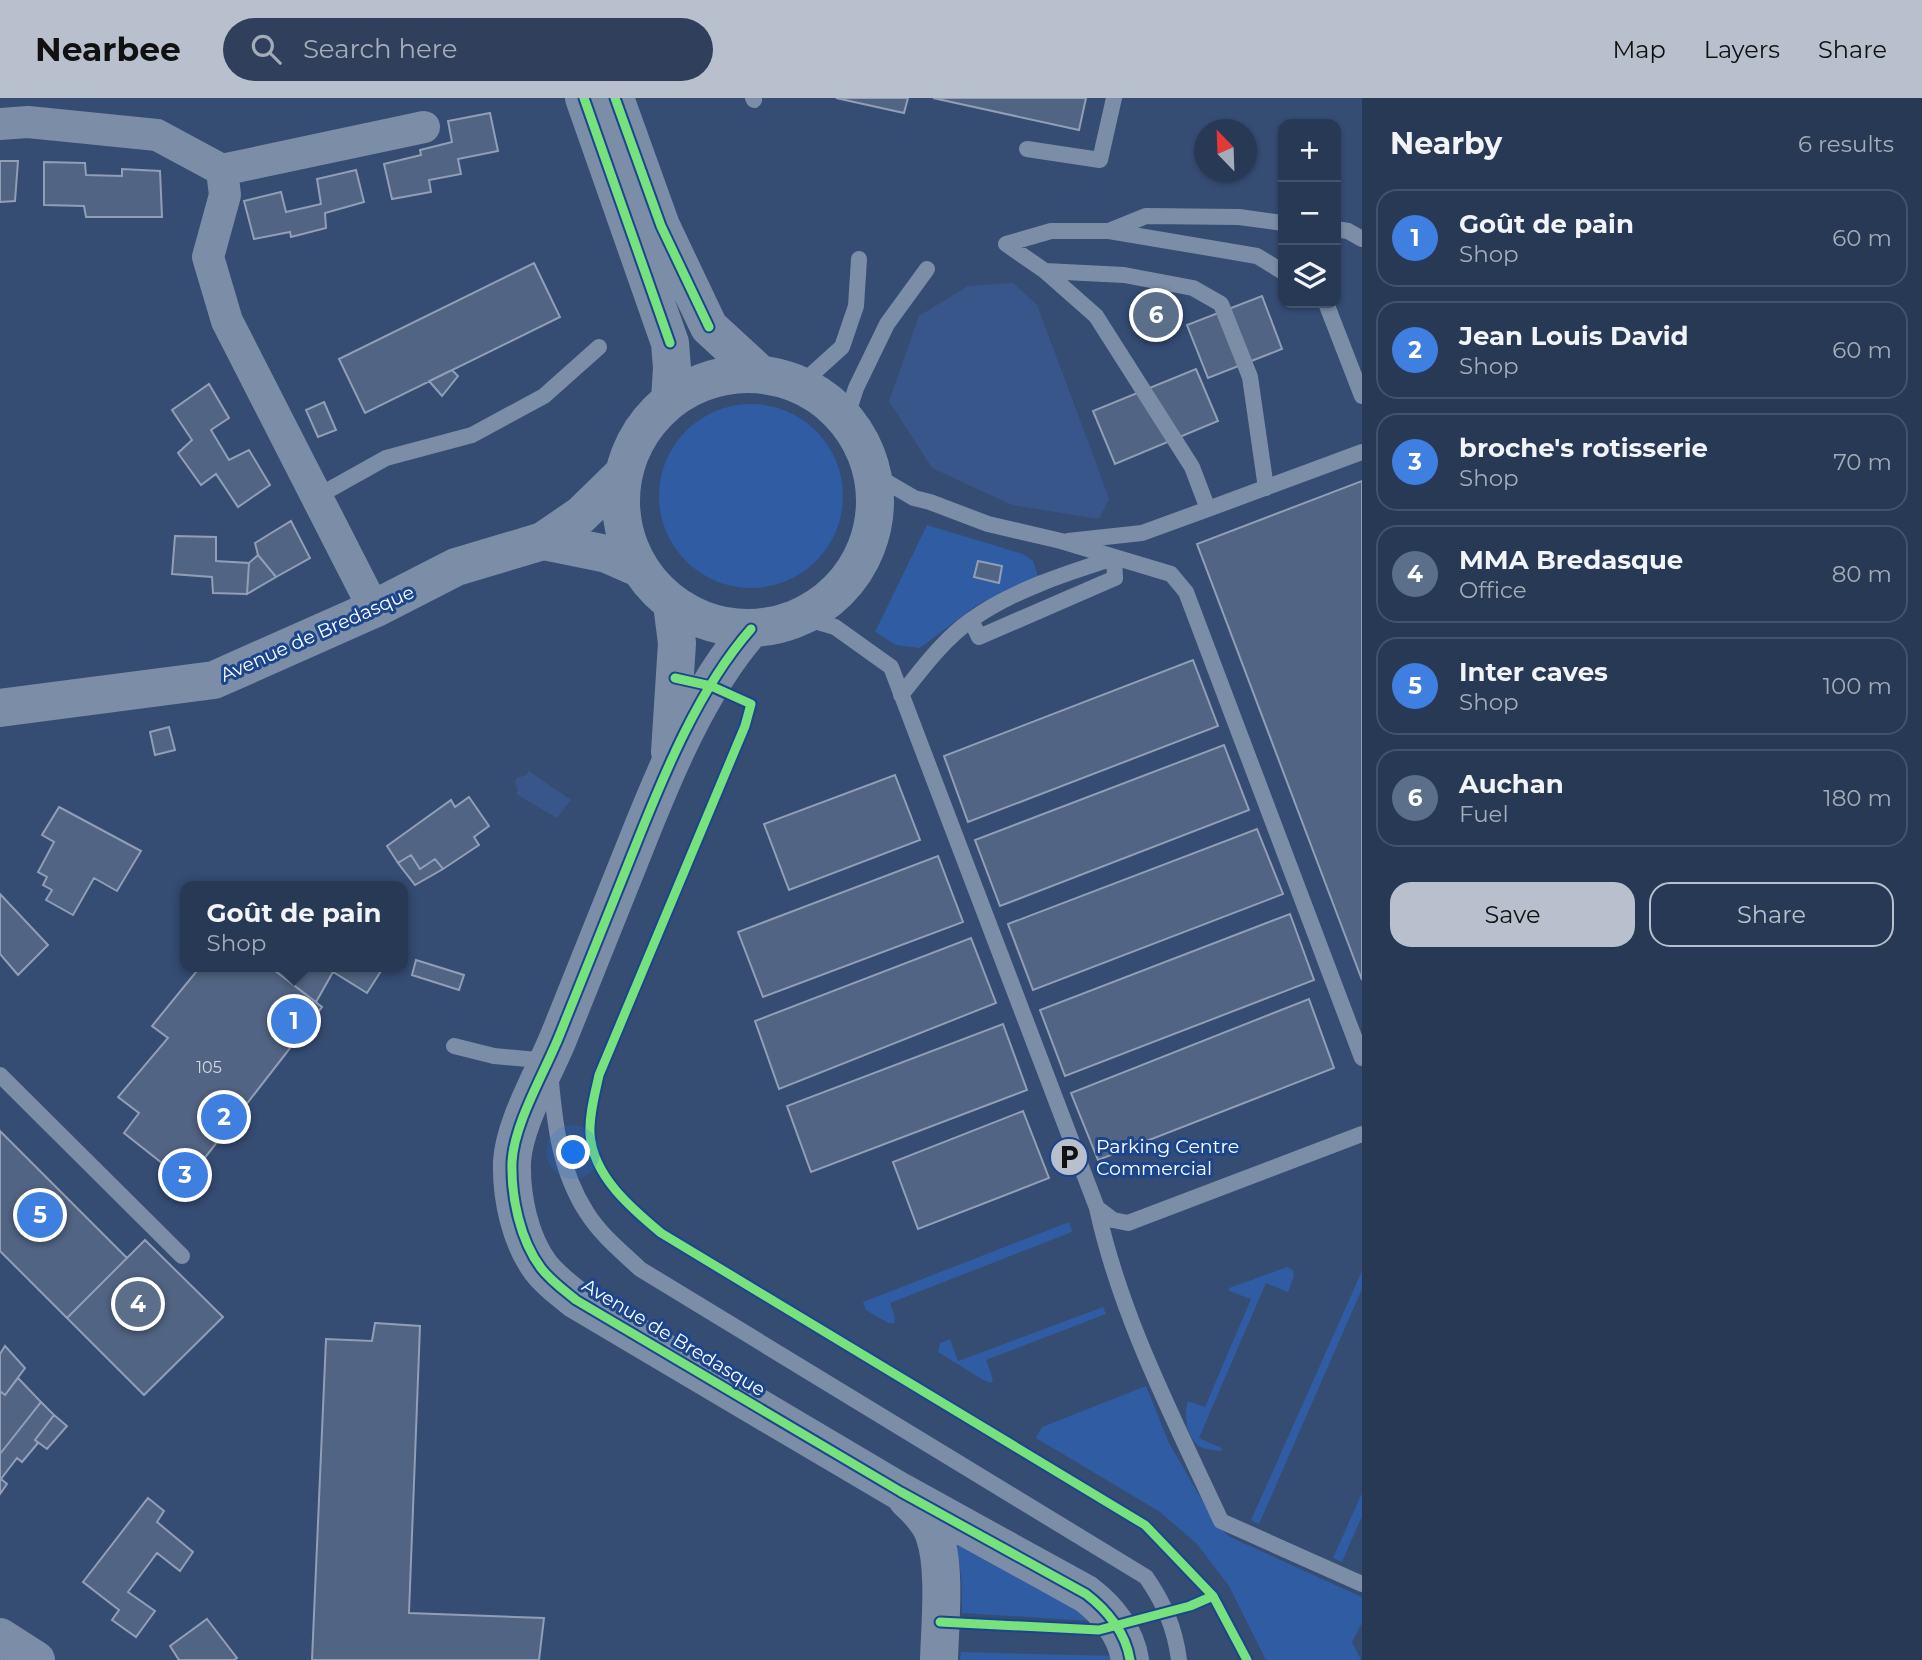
<!DOCTYPE html>
<html lang="en">
<head>
<meta charset="utf-8">
<style>
  :root { --surface:#283956; --page:#30405c; --text:#f1f3f6; --muted:#a5acb9; --line:#44536c; --accent:#b8c0ce }
  body { margin:0; font-family:Montserrat,sans-serif; background:var(--page); color:var(--text) }
  .controls { position:absolute; right:21px; top:21px; display:grid; overflow:hidden; border-radius:14px; box-shadow:0 2px 5px #0004 }
  .controls button { width:63px; height:63px; display:grid; place-items:center; padding:0; border:0; border-bottom:2px solid var(--line); background:var(--surface); color:var(--text); font:35px sans-serif }
  .compass { position:absolute; left:1194px; top:21px; width:63px; height:63px; border-radius:50%; background:var(--surface); box-shadow:0 2px 5px #0004; rotate:337deg }
  .you { position:absolute; left:574px; top:1055px; width:24px; height:24px; margin:-18px; border:5px solid #fff; border-radius:50%; background:#1a73e8; box-shadow:0 0 0 10px #1a73e833 }
  .badge { display:grid; place-items:center; width:46px; height:46px; border-radius:50%; background:var(--accent); color:#fff; font-size:23px; font-weight:700 }
  .pin { position:absolute; translate:-50% -50%; border:4px solid #fff; box-shadow:0 2px 7px #0006 }
  .popup { position:absolute; left:180px; top:783px; width:228px; height:91px; box-sizing:border-box; display:grid; place-content:center; border-radius:14px; background:var(--surface); filter:drop-shadow(0 2px 5px #0005); font-size:23px; white-space:nowrap; color:var(--muted) }
  .popup b { font-size:26px; color:var(--text) }
  .popup::after { content:''; position:absolute; left:50%; top:100%; margin-left:-14px; border:14px solid transparent; border-top-color:var(--surface) }
  .list { margin:0; padding:0; list-style:none }
  h2 { display:flex; justify-content:space-between; align-items:center; height:91px; margin:0; padding:0 28px; font-size:30px }
  h2 small { font-size:23px; font-weight:400; color:var(--muted) }
  .list li { display:grid; grid-template-columns:46px 1fr auto; gap:21px; align-items:center; box-sizing:border-box; height:98px; margin:0 14px 14px; padding:0 14px; border:2px solid var(--line); border-radius:21px }
  .list b { display:block; font-size:26px; white-space:nowrap }
  .list p { margin:0; font-size:23px; white-space:nowrap; color:var(--muted) }
  .list em { font-size:23px; font-style:normal; color:var(--muted) }
  .actions { display:flex; gap:14px; padding:21px 28px }
  .actions a { flex:1; padding:16px 0; border:2px solid var(--accent); border-radius:21px; text-align:center; font-size:24px; color:var(--accent) }
  .actions .main { background:var(--accent); color:#111 }
  .icon { flex:none; width:38px; height:38px; fill:none; stroke:currentColor; stroke-width:2; stroke-linecap:round; stroke-linejoin:round }
  .map { position:relative; flex:none; width:1362px; height:1562px; overflow:hidden }
  header { display:flex; align-items:center; gap:42px; box-sizing:border-box; height:98px; padding:0 35px; background:var(--accent); color:#111 }
  header strong { font-size:33px }
  nav { display:flex; gap:38px; margin-inline-start:auto; font-size:24px }
  .search { width:490px; height:63px; background:var(--page); display:flex; align-items:center; gap:18px; box-sizing:border-box; padding:0 24px; border-radius:38px; color:var(--muted); font-size:26px }
  main { display:flex }
  aside { flex:1; background:var(--surface) }
  .map>svg:first-child { display:block }
  .green { fill:#2f5ca3 }
  .water { fill:#39568b }
  .building { fill:#526483; stroke:#919eb6; stroke-width:2 }
  .lines { fill:none; stroke-linecap:round; stroke-linejoin:round }
  .service { stroke:#7c8da7; stroke-width:16 }
  .minor { stroke:#7c8da7; stroke-width:32 }
  .tertiary { stroke:#7c8da7; stroke-width:38 }
  .cycleway-casing { stroke:#1b458d; stroke-width:13 }
  .cycleway { stroke:#77e17e; stroke-width:9 }
  .labels { text-anchor:middle; stroke-width:6; stroke-linejoin:round; paint-order:stroke }
  .number-label { font-size:16px; fill:#d4d8e0 }
  .street-label { font-size:19px; fill:#fff; stroke:#1b458d }
  .poi-label { font-size:19px; fill:#fff; stroke:#1b458d; text-anchor:start }
</style>
</head>
<body>
<header>
<strong>Nearbee</strong>
<div class="search"><svg class="icon" aria-label="search" viewBox="0 0 24 24"><circle cx="10" cy="10" r="6"/><path d="M15 15l6 6"/></svg>Search here</div>
<nav><a>Map</a><a>Layers</a><a>Share</a></nav>
</header>
<main>
<div class="map">
<svg width="1362" height="1562" viewBox="0 0 1362 1562">
  <rect width="100%" height="100%" fill="#354c73"/>
  <!-- green -->
  <path class="green" d="M659 398a92 92 0 1 1 184 0a92 92 0 1 1-184 0Z
    M927 427 1023 456 1033 463 1038 478 977 507 920 550 896 547 875 534Z
    M1069 1124 1072 1134 890 1205 895 1219 894 1225H888L866 1212 863 1204Z
    M1287 1169 1293 1172 1294 1178 1288 1194 1266 1185 1199 1340 1222 1350 1221 1353C1216 1352 1208 1352 1203 1350 1187 1344 1183 1317 1188 1303L1205 1309 1251 1201 1229 1193V1190Z
    M1362 1173V1191L1259 1426 1251 1422Z
    M1103 1209 1106 1216 986 1262 993 1281 991 1285 983 1282 938 1254 940 1245 950 1241 958 1263Z
    M1146 1288 1169 1345 1217 1428 1230 1439 1362 1499V1525L1352 1544 1361 1562H1266L1229 1488 1197 1446 1160 1414 1036 1340 1042 1329Z
    M1362 1395V1418L1342 1464 1333 1460Z
    M952 1442 1070 1505 1091 1523 962 1515C962 1489 963 1467 952 1442Z
    M961 1554 1118 1558V1562H960Z"/>
  <!-- water -->
  <path class="water" d="M1013 185 1037 207 1099 373 1109 401 1099 421 1012 407 932 370 889 303 919 218 968 188Z
    M529 673 571 702 557 720 516 696 518 691 515 684 517 680 526 677Z"/>
  <!-- building -->
  <path class="building" d="M836 0H908L904 15Z
    M933 0H1086L1079 32Z
    M490 15 498 53 458 61 461 76 429 82 431 94 392 101 384 66 421 57 420 52 452 44 448 23Z
    M0 63H18L15 103 0 104Z
    M44 64 85 65 86 77 122 78V71L160 73 162 119H86L84 108 44 107Z
    M356 72 364 104 325 115 326 130 291 139 290 134 254 141 244 103 281 94 286 114 321 106 317 81Z
    M534 165 560 219 365 315 339 261Z
    M1262 198 1282 251 1208 280 1187 227Z
    M1196 271 1218 323 1115 366 1093 313Z
    M452 272 458 278 442 298 429 283Z
    M209 286 229 320 211 332 229 362 249 352 270 387 238 409 216 376 201 387 178 355 192 342 172 312Z
    M324 304 336 332 318 339 306 312Z
    M1362 383V882L1197 446Z
    M291 423 310 460 276 479 258 457 255 445Z
    M175 438 216 439V463L249 465 247 496 213 495 212 479 172 476Z
    M258 457 276 479 247 496 249 465Z
    M978 463 1002 468 999 485 974 479Z
    M1193 562 1218 628 968 724 944 658Z
    M169 629 175 652 155 657 150 634Z
    M1224 647 1249 712 1000 808 975 742Z
    M895 677 920 742 789 792 764 726Z
    M469 699 489 728 474 739 479 747 443 771 435 761 420 771 411 757 398 765 387 748 451 702 455 709Z
    M59 709 141 753 117 793 94 780 73 817 46 802 52 792 43 787 47 779 38 774 54 744 42 737Z
    M1257 731 1283 796 1033 892 1008 826Z
    M411 757 420 771 435 761 443 771 415 787 398 765Z
    M938 758 963 824 763 899 738 834Z
    M0 796 48 847 18 877 0 856Z
    M1290 816 1314 882 1065 978 1040 912Z
    M971 840 996 905 779 991 755 923Z
    M416 862 464 877 459 892 412 877Z
    M200 869H270L322 909 186 1084 124 1035 139 1015 118 999 168 940 152 928Z
    M270 869H374L381 873 367 895 333 874 316 904Z
    M1309 901 1334 970 1098 1062 1071 995Z
    M1003 926 1027 992 811 1074 787 1008Z
    M1023 1013 1049 1080 918 1131 893 1064Z
    M0 1033 127 1160 67 1220 0 1153Z
    M145 1142 223 1219 144 1297 67 1220Z
    M375 1225 420 1228 409 1515 544 1520 539 1562H312L326 1241 372 1243Z
    M5 1248 25 1270 5 1297 0 1293V1256Z
    M18 1280 41 1304 0 1356V1293L5 1297Z
    M41 1304 54 1317 35 1342 38 1345 22 1364 17 1360 1 1381 7 1386 0 1396V1356Z
    M54 1317 67 1328 47 1351 35 1342Z
    M148 1400 164 1413 157 1424 193 1454 180 1473 157 1455 128 1494 155 1513 136 1539 112 1522 119 1512 83 1484Z
    M207 1521 237 1560 234 1562H179L170 1548Z"/>
  <g class="lines">
    <!-- service -->
    <path class="service" d="M753 0 754 2
      M1027 51 1100 62 1114 0
      M1336 131 1348 133 1362 141
      M1109 133 1146 118 1239 119 1283 125
      M1006 146 1045 173 1096 218 1192 369 1208 411 1142 435 1068 443
      M1006 146 1051 133H1109L1257 158 1283 174
      M1045 173 1124 177 1193 190 1221 206 1250 279 1266 390
      M1326 205 1362 298
      M800 287 842 249 856 208 859 161
      M846 321 856 290 887 226 927 171
      M873 376 914 400 930 404 988 426 1061 443 1171 476 1186 494 1362 960
      M318 398 386 360 472 337 544 298 599 249
      M1208 411 1362 354
      M801 519 835 529 891 569 1097 1110C1121 1220 1174 1321 1221 1423L1362 1486
      M901 597C922 571 943 542 971 522 1011 493 1067 475 1114 460L1115 480 979 539 971 522
      M454 948 494 958 549 963C554 1017 557 1069 587 1115 601 1137 621 1153 640 1171L1146 1479C1164 1505 1175 1530 1179 1562
      M0 977 182 1158
      M1097 1110 1113 1122 1128 1125 1362 1036"/>
    <!-- minor -->
    <path class="minor" d="M0 26 28 24 157 37 222 72 225 97 208 159 227 223 374 511
      M222 72 424 29"/>
    <!-- tertiary -->
    <path class="tertiary" d="M584 0 670 245 672 270 670 302
      M615 0 661 128 709 229 759 275
      M621 403a127 127 0 1 1 254 0a127 127 0 1 1-254 0Z
      M543 443 607 456 639 470
      M751 531C699 590 664 676 635 749 610 812 585 874 560 936 545 974 514 1025 512 1064 511 1099 520 1142 541 1170 551 1183 564 1192 576 1202L901 1394 1086 1496C1107 1512 1126 1535 1130 1562
      M0 610 214 582 374 511 456 469 543 443 581 417 624 375
      M670 654 677 545 672 506
      M907 1401C918 1411 929 1422 934 1436 946 1469 940 1526 939 1562
      M0 1539 36 1562"/>
    <defs>
      <path id="cycleway" d="M584 0 670 245
        M615 0 661 128 709 229
        M751 531C699 590 664 676 635 749 610 812 585 874 560 936 545 974 514 1025 512 1064 511 1099 520 1142 541 1170 551 1183 564 1192 576 1202L901 1394 1086 1496C1107 1512 1126 1535 1130 1562
        M675 580 711 588 751 606 745 628 599 977C595 996 589 1016 590 1036 593 1078 631 1110 661 1135L1145 1427 1213 1498 1247 1562
        M940 1524 1099 1532 1190 1508 1213 1498"/>
    </defs>
    <!-- cycleway casing -->
    <use href="#cycleway" class="cycleway-casing"/>
    <!-- cycleway -->
    <use href="#cycleway" class="cycleway"/>
  </g>
  <!-- icons -->
  <defs>
    <symbol id="parking-disc" viewBox="-11 -11 22 22"><circle r="9.5" fill="#b8c0ce" stroke="#1b458d"/><path d="M-3.5-5.5H1a3.5 3.5 0 0 1 0 7H-1V5.5H-3.5ZM-1-3.4V-.6H.8a1.4 1.4 0 0 0 0-2.8Z" fill="#111"/></symbol>
  </defs>
  <g fill-rule="evenodd">
    <use href="#parking-disc" x="1047" y="1037" width="44" height="44"/>
  </g>
  <g class="labels">
    <!-- number labels -->
    <g class="number-label">
      <text x="209" y="975">105</text>
    </g>
    <!-- street labels -->
    <g class="street-label">
      <text transform="translate(317 535) rotate(-24)" y="7">Avenue de Bredasque</text>
      <text transform="translate(674 1239) rotate(31)" y="7">Avenue de Bredasque</text>
    </g>
    <!-- poi labels -->
    <g class="poi-label">
      <text x="1096" y="1055">Parking Centre<tspan x="1096" dy="22">Commercial</tspan></text>
    </g>
  </g>
</svg>
<div class="controls">
<button>+</button>
<button>−</button>
<button><svg class="icon" aria-label="layers" viewBox="0 0 24 24"><path d="M12 4l9 5-9 5-9-5zM3 14l9 5 9-5"/></svg></button>
</div>
<svg class="compass" viewBox="-18 -18 36 36"><path d="M0-13l5 13h-10z" fill="#e53935"/><path d="M0 13l5-13h-10z" fill="#a5acb9"/></svg>
<div class="you"></div>
<div class="pin badge" style="left:294px;top:923px;background:#3f7fe0">1</div>
<div class="popup"><b>Goût de pain</b>Shop</div>
<div class="pin badge" style="left:224px;top:1019px;background:#3f7fe0">2</div>
<div class="pin badge" style="left:185px;top:1077px;background:#3f7fe0">3</div>
<div class="pin badge" style="left:138px;top:1206px;background:#5c6f8a">4</div>
<div class="pin badge" style="left:40px;top:1117px;background:#3f7fe0">5</div>
<div class="pin badge" style="left:1156px;top:217px;background:#5c6f8a">6</div>
</div>
<aside>
<h2>Nearby<small>6 results</small></h2>
<ul class="list">
<li><span class="badge" style="background:#3f7fe0">1</span><div><b>Goût de pain</b><p>Shop</p></div><em>60 m</em></li>
<li><span class="badge" style="background:#3f7fe0">2</span><div><b>Jean Louis David</b><p>Shop</p></div><em>60 m</em></li>
<li><span class="badge" style="background:#3f7fe0">3</span><div><b>broche's rotisserie</b><p>Shop</p></div><em>70 m</em></li>
<li><span class="badge" style="background:#5c6f8a">4</span><div><b>MMA Bredasque</b><p>Office</p></div><em>80 m</em></li>
<li><span class="badge" style="background:#3f7fe0">5</span><div><b>Inter caves</b><p>Shop</p></div><em>100 m</em></li>
<li><span class="badge" style="background:#5c6f8a">6</span><div><b>Auchan</b><p>Fuel</p></div><em>180 m</em></li>
</ul>
<div class="actions"><a class="main">Save</a><a>Share</a></div>
</aside>
</main>
</body>
</html>
